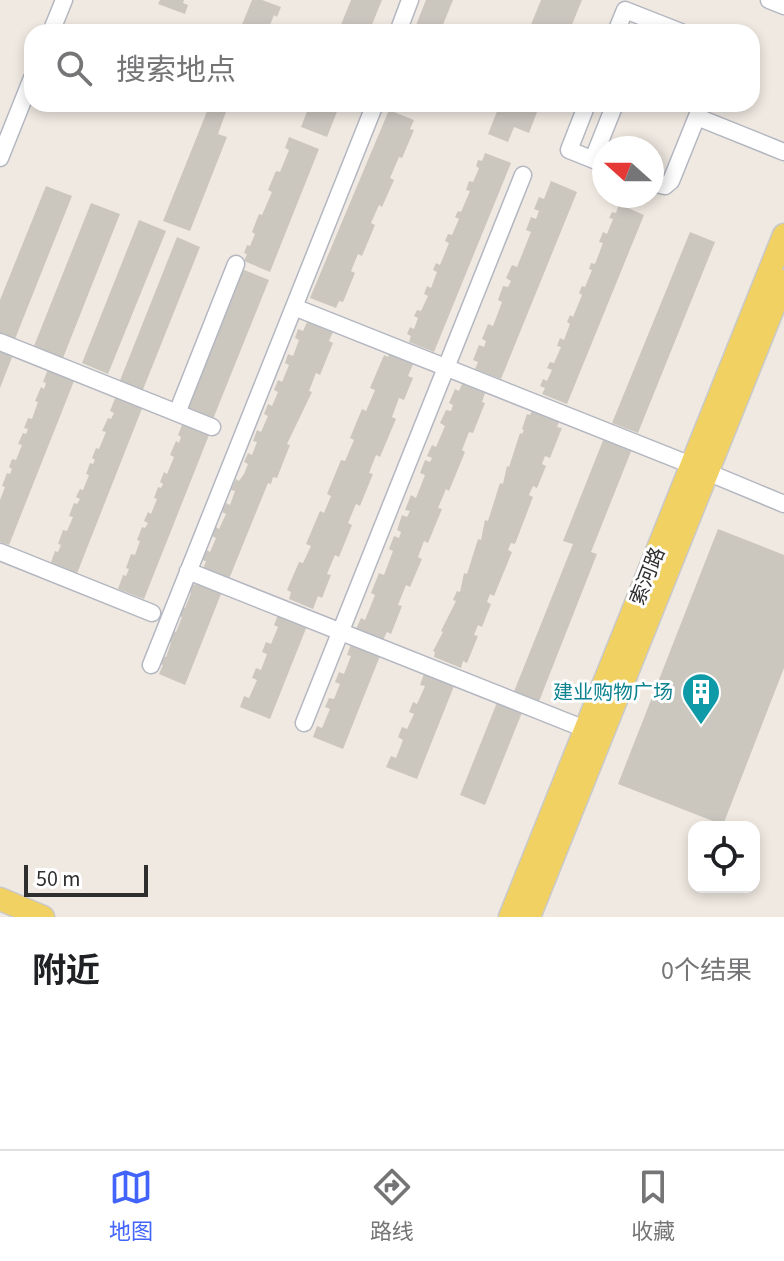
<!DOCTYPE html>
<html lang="zh">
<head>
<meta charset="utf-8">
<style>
  :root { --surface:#fff; --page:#f6f6f6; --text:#202124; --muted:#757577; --line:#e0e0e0; --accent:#4264fb }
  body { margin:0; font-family:"Source Sans 3","Noto Sans SC",sans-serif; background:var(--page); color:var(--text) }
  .controls { position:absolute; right:24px; bottom:24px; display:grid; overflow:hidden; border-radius:16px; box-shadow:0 4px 12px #0003 }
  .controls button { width:72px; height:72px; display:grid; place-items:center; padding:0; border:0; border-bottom:2px solid var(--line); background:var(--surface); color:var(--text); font:40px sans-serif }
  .compass { position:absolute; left:592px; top:136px; width:72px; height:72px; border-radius:50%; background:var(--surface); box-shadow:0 4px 12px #0003; rotate:291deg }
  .scale { position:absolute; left:24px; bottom:20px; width:124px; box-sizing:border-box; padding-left:8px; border:4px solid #2e2e2e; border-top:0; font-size:22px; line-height:28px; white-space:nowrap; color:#2e2e2e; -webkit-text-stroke:6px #fff; paint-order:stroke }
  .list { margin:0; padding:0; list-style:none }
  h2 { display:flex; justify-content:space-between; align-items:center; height:104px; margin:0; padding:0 32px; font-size:34px }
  h2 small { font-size:26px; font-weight:400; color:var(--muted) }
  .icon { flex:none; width:44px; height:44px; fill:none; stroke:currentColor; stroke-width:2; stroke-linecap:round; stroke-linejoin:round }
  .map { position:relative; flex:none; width:784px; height:917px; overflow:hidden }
  .search { position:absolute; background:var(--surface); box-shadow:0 4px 12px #0003; left:24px; right:24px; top:24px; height:88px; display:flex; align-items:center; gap:20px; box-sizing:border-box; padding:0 28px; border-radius:24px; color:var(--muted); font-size:30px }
  .sheet { height:232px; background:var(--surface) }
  nav { display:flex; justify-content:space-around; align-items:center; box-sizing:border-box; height:112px; border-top:2px solid var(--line); background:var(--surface); font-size:22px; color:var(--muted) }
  nav a { display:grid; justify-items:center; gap:4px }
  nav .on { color:var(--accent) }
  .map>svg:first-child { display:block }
  .building { fill:#cbc7bf }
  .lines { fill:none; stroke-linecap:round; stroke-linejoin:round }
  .minor-casing { stroke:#b4b7c1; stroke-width:19 }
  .major-casing { stroke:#c9c9c9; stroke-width:25 }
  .minor { stroke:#fff; stroke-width:16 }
  .major { stroke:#f2d163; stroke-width:22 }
  .labels { text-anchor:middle; stroke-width:6; stroke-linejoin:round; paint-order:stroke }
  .street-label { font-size:20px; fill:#2e2e2e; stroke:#fff }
  .culture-label { font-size:20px; fill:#0d838f; stroke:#fff; text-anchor:end }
</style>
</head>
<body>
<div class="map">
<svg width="784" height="917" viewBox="0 0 784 917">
  <rect width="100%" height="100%" fill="#efe9e1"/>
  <!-- building -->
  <path class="building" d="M160 0H184L183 3 188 5 185 14 158 4Z
    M252 0H262L281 7 277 17 274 15 267 32H239Z
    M351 0H382L369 32H338Z
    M426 0H453L440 32 416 25Z
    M541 0H582L569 32H528Z
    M210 104 227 109 218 134 227 137 190 231 163 221Z
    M310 104H340L327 137 301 127Z
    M500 104H540L529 133 514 127 508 142 488 134Z
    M389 110 414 120 410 129 414 130 402 158 399 157 390 178 394 180 382 207 379 205 371 223 375 225 362 256 358 254 351 271 355 273 343 302 339 301 336 308 310 298Z
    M289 137 319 149 270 272 244 261 247 254 244 253 247 245 250 246 255 234 252 232 259 214 262 215 272 192 268 190 276 171 280 172 289 150 285 148Z
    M485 153 511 163 434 352 409 342 411 336 407 334 410 327 414 329 418 318 414 316 417 310 421 311 428 296 424 294 427 286 431 288 437 272 433 270 436 263 440 265 449 243 445 241 448 234 452 235 459 219 455 217 458 211 461 212 470 191 466 190 469 181 473 182 479 168 476 166 478 160 482 161Z
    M551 181 577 192 501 379 475 369 478 362 473 360 479 345 484 347 486 341 482 339 488 324 493 326 502 302 498 300 503 286 508 287 511 281 506 278 512 265 517 267 531 232 526 230 531 217 536 219 539 211 534 209 539 197 544 199Z
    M46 186 72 196 15 339 0 333V300Z
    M91 203 120 214 63 358 34 346Z
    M619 204 644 215 567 404 542 394 545 388 540 386 543 379 547 381 552 370 547 368 550 362 554 363 561 347 557 346 560 338 564 340 570 324 567 322 570 315 573 317 582 295 579 293 582 286 585 287 592 270 589 269 591 263 595 264 603 243 599 242 603 232 607 234 613 219 609 218 612 212 616 213Z
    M139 220 166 231 108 374 82 363Z
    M690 232 715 242 638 433 612 423Z
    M177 237 200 247 142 392 119 383Z
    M242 269 269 280 213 419 186 408Z
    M307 322 333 332 329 341 333 343 320 375 316 373 309 391 312 392 287 444 290 445 277 478 273 477 271 484 268 483 229 579 203 569 206 561 202 560 206 550 210 552 216 538 212 536 216 527 219 529 226 514 222 512 226 503 230 505 235 491 231 490 236 479 239 481 244 474 248 464 244 462 248 453 252 455 257 442 253 441 257 430 261 432 268 416 264 414 268 404 272 406 278 392 274 390 278 380 282 382 289 365 285 363 288 354 293 356 299 340 295 338 298 329 303 331Z
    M0 350 13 355 0 388Z
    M390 352 414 362 408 376 413 378 404 400 399 398 392 417 396 419 380 457 376 455 369 473 373 474 360 506 356 504 348 523 352 525 339 557 335 555 327 574 331 575 322 598 318 596 313 609 289 599 291 592 287 590 299 562 303 563 311 546 306 544 320 511 324 513 331 496 327 494 341 460 345 461 354 440 350 438 362 409 366 411 375 390 370 388 384 355 388 357Z
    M49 366 76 376 9 545 0 542V500L5 487 2 486 7 473 10 474 12 469 9 467 12 459 16 460 22 445 18 444 23 433 26 434 28 429 24 428 28 418 32 419 38 402 35 401 41 387 44 389 46 383 43 382Z
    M462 384 485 393 482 402 485 403 473 433 469 432 462 450 465 452 449 491 446 489 438 508 442 509 428 543 424 541 418 557 422 559 410 587 406 585 398 605 402 606 391 634 387 632 383 640 356 629 361 618 365 620 375 595 371 593 379 573 384 575 393 551 389 549 394 536 399 538 401 532 397 530 402 515 407 517 410 511 405 510 411 495 416 498 425 475 420 473 425 460 430 462 432 458 427 456 432 445 436 447 445 426 440 423 446 410 451 411 453 405 449 403 455 389 459 391Z
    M116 396 143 406 76 576 50 565 55 551 58 552 61 545 58 544 63 530 67 531 73 517 69 516 74 503 77 504 80 499 76 497 80 489 83 490 89 475 86 474 90 463 93 464 95 460 92 458 96 448 99 449 106 432 102 431 108 418 111 419 114 413 110 411Z
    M533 409 560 420 557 427 562 428 550 458 545 456 542 464 546 466 537 488 533 486 529 495 533 497 515 544 511 543 508 550 512 552 494 596 490 594 487 602 491 604 482 627 478 625 474 635 478 636 467 663 463 661 461 668 434 657 435 652 433 651 443 632 441 631 456 601 453 600 457 591 460 592 464 573 467 574 478 539 481 540 485 520 488 521 500 483 503 484 507 466 509 467 520 433 522 434 524 430 522 429 527 414 530 415Z
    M184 420 211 430 144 599 118 589 123 575 126 576 129 569 126 568 131 554 135 555 140 541 137 540 142 527 145 528 148 523 144 521 148 512 151 514 157 499 154 498 158 487 161 488 163 484 160 482 164 472 167 474 174 457 170 455 176 441 179 443 181 437 178 435Z
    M604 438 632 449 591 552 597 554 538 704 513 694 573 544 563 541Z
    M718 529 784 555V668L723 825 618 784Z
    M197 579 223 589 185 685 159 674 163 665 158 664 161 656 166 657 171 643 167 641 172 630 176 632 182 617 177 615 181 607 185 608 191 593 187 591 190 583 195 585Z
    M278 615 307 626 270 719 240 707 244 696 249 698 257 680 252 678 256 668 261 670 267 654 262 652 266 642 271 644 278 627 274 625Z
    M351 644 380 656 343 749 313 737 317 726 322 728 330 709 325 707 329 698 334 699 340 684 335 682 339 672 344 674 351 656 347 655Z
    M424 674 454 686 417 779 386 767 391 756 396 758 403 740 398 737 402 727 407 729 414 714 409 712 413 702 417 704 425 686 420 685Z
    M498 700 523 710 485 805 460 795Z"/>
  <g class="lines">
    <defs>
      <path id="minor" d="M769 0 784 6
        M51 32 64 0
        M398 32 410 0
        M616 32 625 10 681 32
        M587 104 569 150 604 164
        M697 117 784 152
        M0 158 32 78
        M593 159 615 104
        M652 183 665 186 671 181 702 104
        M294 307 691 465
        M0 342 212 427
        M177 413 236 264
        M707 472 784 504
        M0 552 152 613
        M188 571 585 729
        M151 665 375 104
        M304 723 523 175"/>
      <path id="major" d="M0 899 43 917
        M510 917 784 235
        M529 917 784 281"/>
    </defs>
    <!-- minor casing -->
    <use href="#minor" class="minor-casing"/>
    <!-- major casing -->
    <use href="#major" class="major-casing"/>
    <!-- minor -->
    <use href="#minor" class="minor"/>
    <!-- major -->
    <use href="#major" class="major"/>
  </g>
  <!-- icons -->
  <defs>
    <symbol id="building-pin" viewBox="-11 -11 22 30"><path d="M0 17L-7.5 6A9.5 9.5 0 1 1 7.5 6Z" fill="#0f9aa8" stroke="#fff"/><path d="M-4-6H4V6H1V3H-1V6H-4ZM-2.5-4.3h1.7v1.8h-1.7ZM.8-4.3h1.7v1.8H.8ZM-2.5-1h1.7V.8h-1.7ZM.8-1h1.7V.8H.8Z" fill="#fff"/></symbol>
  </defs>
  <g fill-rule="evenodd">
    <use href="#building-pin" x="679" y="670" width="44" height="60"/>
  </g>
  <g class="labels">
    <!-- street labels -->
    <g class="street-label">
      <text transform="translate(647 576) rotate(-68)" y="7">索河路</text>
    </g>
    <!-- culture labels -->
    <g class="culture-label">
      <text x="673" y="699">建业购物广场</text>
    </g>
  </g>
</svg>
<div class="controls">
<button><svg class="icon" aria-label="locate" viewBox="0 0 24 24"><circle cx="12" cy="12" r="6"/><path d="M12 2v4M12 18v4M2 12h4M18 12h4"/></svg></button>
</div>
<svg class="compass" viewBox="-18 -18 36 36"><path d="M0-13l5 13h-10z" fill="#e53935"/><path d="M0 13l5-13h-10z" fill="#757577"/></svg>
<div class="scale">50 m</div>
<div class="search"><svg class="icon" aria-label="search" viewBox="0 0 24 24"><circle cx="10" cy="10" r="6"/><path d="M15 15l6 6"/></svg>搜索地点</div>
</div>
<section class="sheet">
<h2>附近<small>0个结果</small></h2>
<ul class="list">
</ul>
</section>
<nav>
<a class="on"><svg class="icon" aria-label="map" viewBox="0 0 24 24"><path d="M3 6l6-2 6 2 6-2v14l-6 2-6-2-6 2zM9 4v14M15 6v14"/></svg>地图</a>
<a><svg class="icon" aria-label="directions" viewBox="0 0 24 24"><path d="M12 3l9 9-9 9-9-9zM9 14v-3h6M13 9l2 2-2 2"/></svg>路线</a>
<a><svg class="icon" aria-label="saved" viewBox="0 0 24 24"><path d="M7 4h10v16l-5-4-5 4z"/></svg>收藏</a>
</nav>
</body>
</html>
